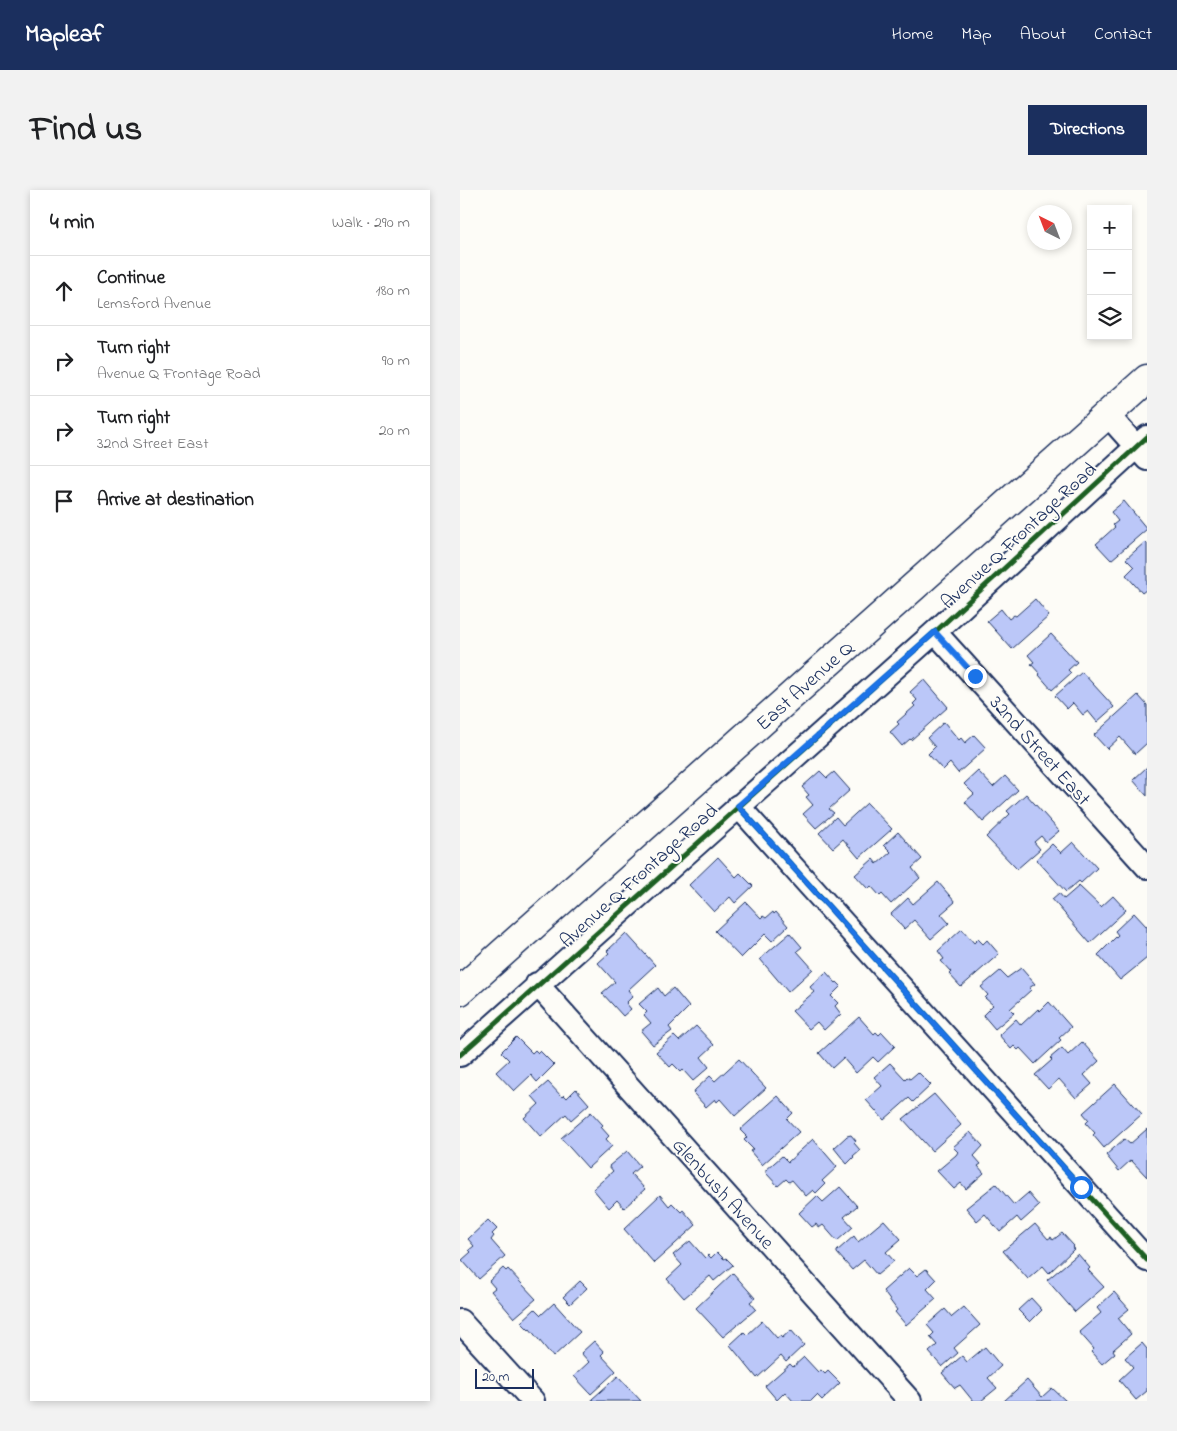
<!DOCTYPE html>
<html lang="en">
<head>
<meta charset="utf-8">
<style>
  :root { --surface:#fff; --page:#f2f2f2; --text:#202124; --muted:#757577; --line:#e0e0e0; --accent:#1b2f5e }
  body { margin:0; font-family:"Indie Flower",sans-serif; background:var(--page); color:var(--text) }
  .controls { position:absolute; right:15px; top:15px; display:grid; overflow:hidden; border-radius:0px; box-shadow:0 2px 8px #0003 }
  .controls button { width:45px; height:45px; display:grid; place-items:center; padding:0; border:0; border-bottom:1px solid var(--line); background:var(--surface); color:var(--text); font:25px sans-serif }
  .compass { position:absolute; left:567px; top:15px; width:45px; height:45px; border-radius:50%; background:var(--surface); box-shadow:0 2px 8px #0003; rotate:318deg }
  .scale { position:absolute; left:15px; bottom:12px; width:59px; box-sizing:border-box; padding-left:5px; border:2px solid #1b2f5e; border-top:0; font-size:14px; line-height:18px; white-space:nowrap; color:#1b2f5e; -webkit-text-stroke:4px #fdfcf7; paint-order:stroke }
  .stop { position:absolute; width:15px; height:15px; margin:-11px; border:4px solid #1a73e8; border-radius:50%; background:#fff }
  .stop.end { background:#1a73e8; border-color:#fff; box-shadow:0 1px 5px #0008 }
  .list { margin:0; padding:0; list-style:none }
  h2 { display:flex; justify-content:space-between; align-items:center; height:65px; margin:0; padding:0 20px; font-size:21px }
  h2 small { font-size:16px; font-weight:400; color:var(--muted) }
  .list li { display:grid; grid-template-columns:32px 1fr auto; gap:15px; align-items:center; box-sizing:border-box; height:70px; padding:0 20px; border-top:1px solid var(--line) }
  .list b { display:block; font-size:19px; white-space:nowrap }
  .list p { margin:0; font-size:16px; white-space:nowrap; color:var(--muted) }
  .list em { font-size:16px; font-style:normal; color:var(--muted) }
  .icon { flex:none; width:28px; height:28px; fill:none; stroke:currentColor; stroke-width:2; stroke-linecap:round; stroke-linejoin:round }
  .map { position:relative; flex:none; width:687px; height:1211px; overflow:hidden; border-radius:0px }
  header { display:flex; align-items:center; gap:30px; box-sizing:border-box; height:70px; padding:0 25px; background:var(--accent); color:#fff }
  header strong { font-size:24px }
  nav { display:flex; gap:28px; margin-inline-start:auto; font-size:18px }
  .intro { display:flex; align-items:center; justify-content:space-between; box-sizing:border-box; height:120px; padding:0 30px }
  h1 { margin:0; font-size:35px }
  .button { padding:12px 22px; border-radius:0px; background:var(--accent); color:#fff; font-size:18px; font-weight:700 }
  main { display:flex; gap:30px; padding:0 30px }
  aside { flex:1; background:var(--surface); border-radius:0px; box-shadow:0 2px 8px #0003 }
  .map>svg:first-child { display:block }
  .building { fill:#bbc7f8; stroke:#1b2f5e }
  .lines { fill:none; stroke-linecap:round; stroke-linejoin:round }
  .street-casing { stroke:#1b2f5e; stroke-width:26 }
  .secondary-casing { stroke:#1b2f5e; stroke-width:31 }
  .street { stroke:#fdfcf7; stroke-width:22 }
  .secondary { stroke:#fdfcf7; stroke-width:28 }
  .cycleway-casing { stroke:#fdfcf7; stroke-width:8 }
  .cycleway { stroke:#1b5e20; stroke-width:5 }
  .route { stroke:#1a73e8; stroke-width:6 }
  .labels { text-anchor:middle; stroke-width:4; stroke-linejoin:round; paint-order:stroke }
  .street-label { font-size:20px; fill:#1b2f5e; stroke:#fdfcf7 }
</style>
</head>
<body>
<header>
<strong>Mapleaf</strong>
<nav><a>Home</a><a>Map</a><a>About</a><a>Contact</a></nav>
</header>
<div class="intro"><h1>Find us</h1><a class="button">Directions</a></div>
<main>
<aside>
<h2>4 min<small>Walk · 290 m</small></h2>
<ul class="list">
<li><svg class="icon" aria-label="ahead" viewBox="0 0 24 24"><path d="M12 20V5M6 11l6-6 6 6"/></svg><div><b>Continue</b><p>Lemsford Avenue</p></div><em>180 m</em></li>
<li><svg class="icon" aria-label="right" viewBox="0 0 24 24"><path d="M7 20v-9h11M14 6l5 5-5 5"/></svg><div><b>Turn right</b><p>Avenue Q Frontage Road</p></div><em>90 m</em></li>
<li><svg class="icon" aria-label="right" viewBox="0 0 24 24"><path d="M7 20v-9h11M14 6l5 5-5 5"/></svg><div><b>Turn right</b><p>32nd Street East</p></div><em>20 m</em></li>
<li><svg class="icon" aria-label="arrive" viewBox="0 0 24 24"><path d="M6 21V4h12l-3 4 3 4H6"/></svg><div><b>Arrive at destination</b></div></li>
</ul>
</aside>
<div class="map">
<svg width="687" height="1211" viewBox="0 0 687 1211">
  <rect width="100%" height="100%" fill="#fdfcf7"/>
  <filter id="ink" filterUnits="userSpaceOnUse"><feTurbulence type="fractalNoise" baseFrequency=".02" numOctaves="2"/><feDisplacementMap in="SourceGraphic" scale="10" xChannelSelector="R" yChannelSelector="G"/><feConvolveMatrix kernelMatrix="1 2 1 2 8 2 1 2 1" color-interpolation-filters="sRGB"/></filter>
  <g filter="url(#ink)">
    <!-- building -->
    <path class="building" d="M664 311 687 339 651 370 636 354 655 337 653 335 658 331 651 322Z
      M685 352 687 354V399L682 403 666 385 674 377 666 369Z
      M575 409 589 426 552 459 527 431 541 419 549 429 554 425 556 426Z
      M591 444 617 472 608 480 611 483 592 500 579 485 580 484 571 474 574 472 568 465Z
      M622 482 654 517 637 532 628 521 623 525 613 513 607 519 595 506Z
      M464 489 488 517 451 550 450 549 442 556 430 542 439 534 437 532 455 516 453 514 457 510 450 502Z
      M678 505 687 515V553L675 564 660 547 647 559 634 545Z
      M484 532 499 550 501 548 505 553 514 545 526 558 498 583 490 573 483 580 468 564 475 557 467 548Z
      M687 577V606L673 590Z
      M360 581 367 588 374 582 390 600 369 619 374 623 356 638 343 624 353 615 346 607 349 605 342 597Z
      M518 581 533 597 545 586 558 600 523 632 505 612 514 604 504 594Z
      M566 604 599 641 586 652 581 646 574 652 580 659 557 679 526 647 550 624 547 621Z
      M407 613 432 639 399 668 383 649 373 658 359 643 376 627 383 635Z
      M438 642 462 669 452 678 460 688 431 714 422 704 420 706 411 696 408 699 395 685 413 669 417 674 431 662 424 655Z
      M613 652 637 678 621 693 619 691 606 702 576 669 592 654 601 663Z
      M258 667 276 687 280 683 293 696 275 713 270 707 254 722 229 695Z
      M478 692 495 712 481 724 489 733 471 749 454 730 444 739 431 724 448 708 453 714Z
      M619 696 641 717 653 706 666 720 630 753 592 709 599 703 604 709Z
      M286 712 301 728 303 726 306 728 313 722 314 724 316 722 328 736 312 751 305 744 281 768 255 741Z
      M674 723 687 737V768L660 790 638 765 658 745 655 741Z
      M502 739 514 753 518 749 523 754 527 750 539 764 501 797 489 784 491 782 481 771 484 769 478 761Z
      M166 743 195 775 168 800 173 806 166 813 171 819 163 826 142 803 155 792 138 773 149 763 147 761Z
      M330 743 342 757 337 761 353 779 328 802 300 769Z
      M561 778 575 794 569 798 571 800 550 819 554 823 535 839 523 825 533 815 525 808 528 805 521 797 540 781 547 788Z
      M366 782 376 793 377 792 381 796 371 806 378 813 375 816 381 824 364 840 357 832 349 839 332 821 354 802 350 797Z
      M198 798 204 806 213 798 229 817 209 837 212 841 193 855 181 841 191 833 184 825 187 822 179 814Z
      M589 812 611 837 599 848 601 850 575 874 560 858 558 860 554 856 551 859 539 845 556 829 561 835 578 819 580 821Z
      M399 827 414 844 416 842 419 845 422 842 435 856 418 872 413 867 396 883 383 868 372 878 359 863Z
      M236 836 254 855 241 867 249 877 233 891 223 880 221 882 213 874 210 877 196 862 214 846 219 851Z
      M56 847 72 863 75 860 78 863 80 861 94 875 77 892 71 885 54 901 36 882 49 870 41 862Z
      M622 852 639 871 624 885 632 894 616 908 599 889 588 899 575 885 592 870 590 868 602 858 608 865Z
      M279 869 306 898 275 926 260 909 257 912 255 909 246 917 233 903 235 900 250 886 255 891Z
      M430 873 445 889 447 887 450 889 457 883 458 884 459 883 471 895 453 912 449 908 424 930 406 910 422 896 414 887Z
      M88 892 102 907 104 905 107 908 116 899 129 914 111 930 106 924 81 947 64 928 79 914 72 906Z
      M655 894 682 924 644 958 633 945 635 943 626 933 629 930 623 923Z
      M474 904 501 935 472 961 443 929Z
      M318 906 333 923 327 929 339 942 302 975 290 961 293 959 284 950 287 947 280 940Z
      M131 922 143 935 141 937 149 946 146 949 152 956 128 978 101 948Z
      M687 939V987L671 970 659 981 646 965 664 949 670 954Z
      M510 942 523 956 514 966 521 974 518 976 524 983 506 999 501 993 494 999 477 981 496 965 498 962 493 957Z
      M391 945 396 951 394 953 400 960 393 966 394 967 387 974 374 958 387 946Z
      M353 949 377 977 362 991 365 994 356 1003 353 1000 346 1006 332 990 329 992 326 989 318 996 306 983V980L322 966 328 972Z
      M167 961 180 976 171 984 185 999 164 1018 157 1010 149 1018 133 999 153 981 149 976Z
      M536 994 554 1015 568 1003 579 1016 561 1032 557 1027 540 1042 525 1024 517 1031 506 1018Z
      M380 997 397 1016 384 1027 393 1037 377 1051 363 1035 359 1038 356 1034 352 1037 339 1023 357 1006 363 1012Z
      M200 1005 209 1016 212 1013 221 1022 223 1020 236 1035 194 1073 164 1039Z
      M28 1030 37 1039 32 1044 34 1046 31 1050 45 1066 19 1089 2 1070 11 1062 9 1060 14 1056 8 1049Z
      M424 1030 441 1049 426 1062 434 1071 417 1085 404 1070 392 1080 377 1063V1061L394 1046 398 1052Z
      M575 1034 588 1049 591 1047 593 1050 602 1043 614 1056 612 1058 614 1059 589 1083 583 1076 568 1089 543 1061Z
      M230 1051 245 1068 248 1065 251 1068 257 1062 264 1069 266 1068 273 1075 254 1091 250 1086 224 1108 207 1089 222 1075 213 1065Z
      M618 1064 630 1078 628 1080 644 1097 615 1122 587 1090Z
      M43 1078 46 1081 48 1079 76 1109 54 1128 31 1101 35 1098 29 1091Z
      M449 1078 457 1086 466 1079 476 1090 467 1099 476 1109 446 1135 435 1122 437 1120 423 1101Z
      M273 1083 295 1108 290 1112 296 1119 263 1147 236 1118Z
      M120 1091 127 1098 110 1114 103 1107Z
      M654 1102 669 1119 658 1128 671 1144 653 1160 655 1163 642 1174 631 1162 634 1159 619 1142 641 1123 637 1118Z
      M571 1108 582 1120 570 1132 558 1120Z
      M94 1113 120 1142 93 1167 70 1139 69 1140 61 1132 75 1119 81 1125Z
      M504 1117 520 1135 494 1158 498 1163 482 1177 469 1162 477 1155 470 1147 474 1143 467 1135 485 1119 492 1127Z
      M302 1131 317 1148 320 1146 322 1148 331 1140 344 1155 326 1172 321 1166 297 1188 270 1155 284 1142 287 1145Z
      M134 1151 144 1162 141 1165 156 1181 131 1204 114 1186 129 1172 121 1163Z
      M682 1153 687 1159V1201L676 1210 659 1190 673 1177 665 1168Z
      M525 1157 541 1176 528 1188 537 1198 521 1211H513L500 1195 495 1198 482 1183 502 1166 507 1172Z
      M344 1167 358 1182 361 1180 365 1184 368 1181 380 1193 362 1210 357 1205 351 1211H333L325 1202 317 1210 305 1196 330 1174 333 1177Z
      M158 1186 181 1211H133L132 1209Z
      M567 1190 582 1207 592 1198 606 1211H544Z"/>
    <g class="lines">
      <defs>
        <path id="street" d="M647 224 687 269
          M475 442 687 677
          M278 616 687 1070
          M77 794 450 1211
          M0 865 475 442 687 247
          M0 1131 73 1211"/>
        <path id="secondary" d="M0 801 687 189"/>
      </defs>
      <!-- street casing -->
      <use href="#street" class="street-casing"/>
      <!-- secondary casing -->
      <use href="#secondary" class="secondary-casing"/>
      <!-- street -->
      <use href="#street" class="street"/>
      <!-- secondary -->
      <use href="#secondary" class="secondary"/>
      <defs>
        <path id="cycleway" d="M278 616 687 1070
          M0 865 475 442 687 247"/>
      </defs>
      <!-- cycleway casing -->
      <use href="#cycleway" class="cycleway-casing"/>
      <!-- cycleway -->
      <use href="#cycleway" class="cycleway"/>
    </g>
  </g>
  <g class="lines" filter="url(#ink)">
    <!-- route -->
    <path class="route" d="M515 486 475 442 278 616 621 997"/>
  </g>
  <g class="labels">
    <!-- street labels -->
    <g class="street-label">
      <text transform="translate(558 345) rotate(-43)" y="7">Avenue Q Frontage Road</text>
      <text transform="translate(344 495) rotate(-42)" y="7">East Avenue Q</text>
      <text transform="translate(581 560) rotate(48)" y="7">32nd Street East</text>
      <text transform="translate(178 685) rotate(-42)" y="7">Avenue Q Frontage Road</text>
      <text transform="translate(264 1003) rotate(48)" y="7">Glenbush Avenue</text>
    </g>
  </g>
</svg>
<div class="controls">
<button>+</button>
<button>−</button>
<button><svg class="icon" aria-label="layers" viewBox="0 0 24 24"><path d="M12 4l9 5-9 5-9-5zM3 14l9 5 9-5"/></svg></button>
</div>
<svg class="compass" viewBox="-18 -18 36 36"><path d="M0-13l5 13h-10z" fill="#e53935"/><path d="M0 13l5-13h-10z" fill="#757577"/></svg>
<div class="scale">20 m</div>
<div class="stop" style="left:621px;top:997px"></div>
<div class="stop end" style="left:515px;top:486px"></div>
</div>
</main>
</body>
</html>
